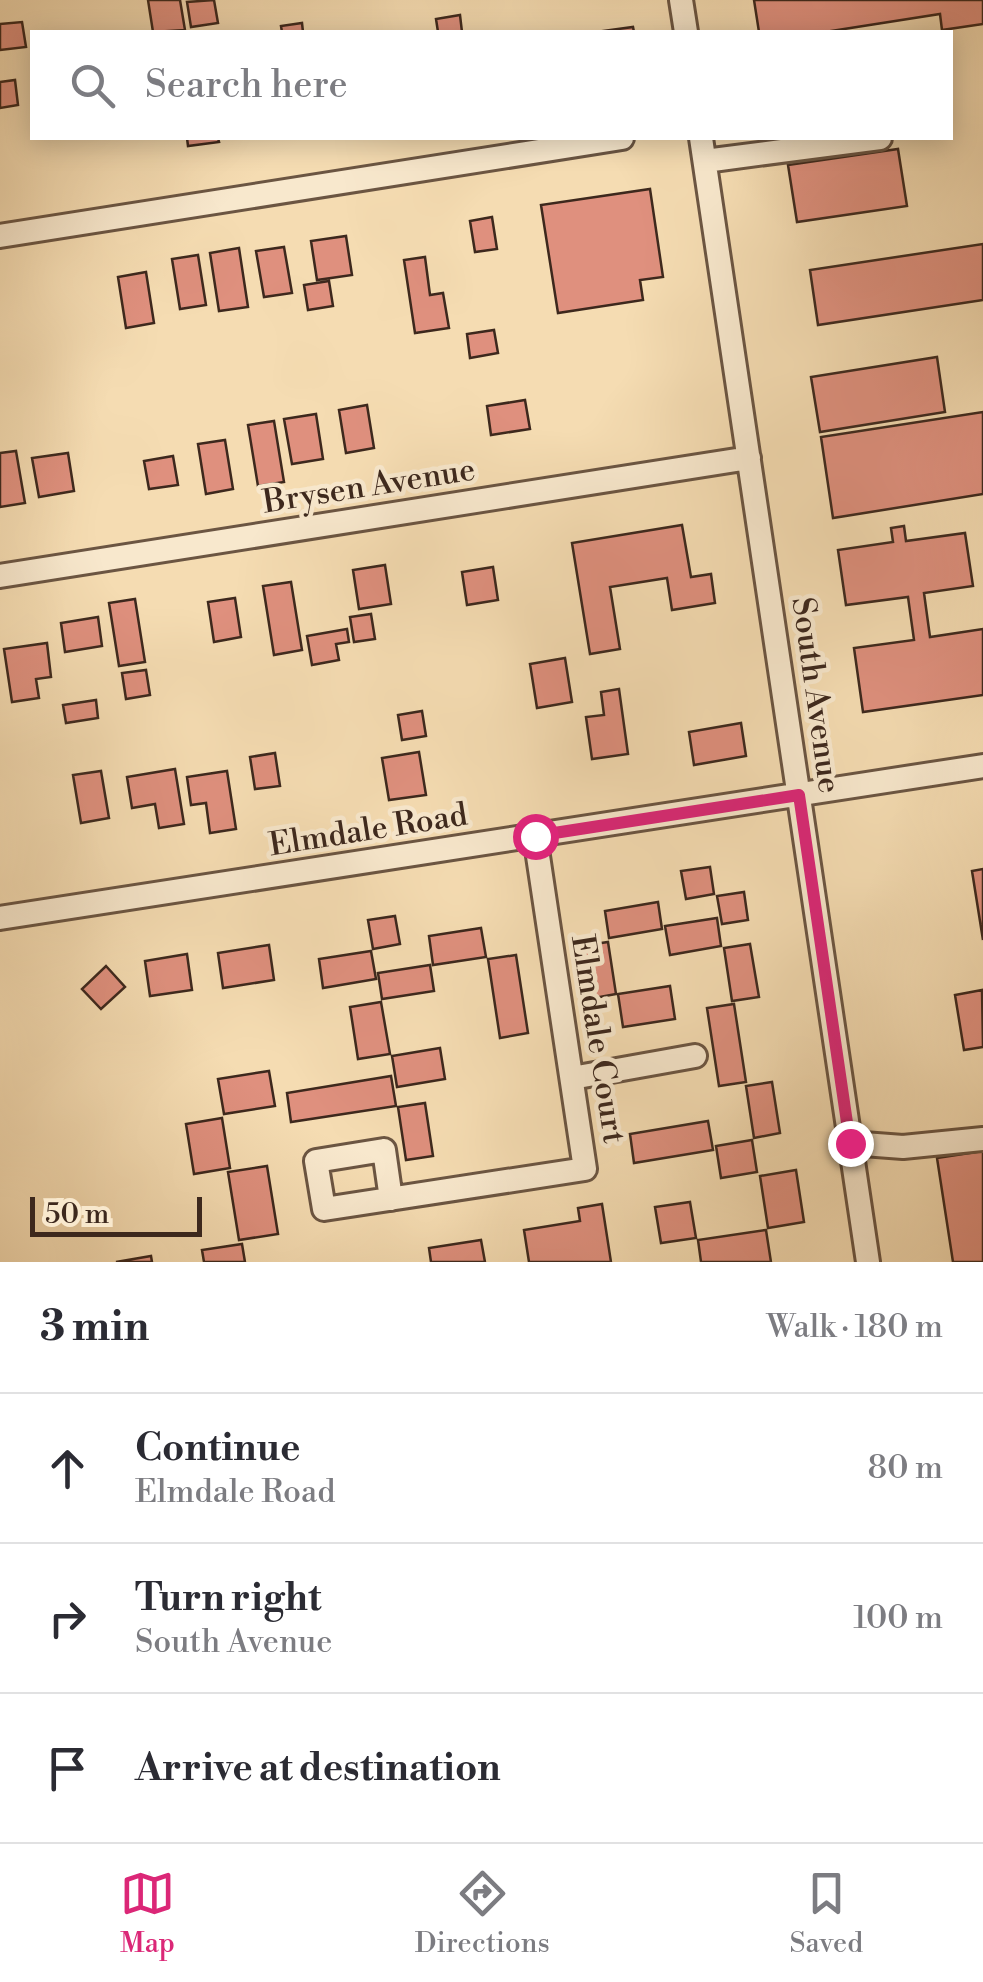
<!DOCTYPE html>
<html lang="en">
<head>
<meta charset="utf-8">
<style>
  :root { --surface:#fff; --page:#f7f7f7; --text:#2b2b33; --muted:#7c7c81; --line:#e1e1e2; --accent:#db2777 }
  body { margin:0; font-family:"Libre Bodoni",serif; background:var(--page); color:var(--text) }
  .scale { position:absolute; left:30px; bottom:25px; width:172px; box-sizing:border-box; padding-left:10px; border:5px solid #3d281d; border-top:0; font-size:28px; line-height:35px; white-space:nowrap; color:#3d281d; -webkit-text-stroke:8px #f8e8cd; paint-order:stroke }
  .stop { position:absolute; width:30px; height:30px; margin:-22px; border:8px solid #db2777; border-radius:50%; background:#fff }
  .stop.end { background:#db2777; border-color:#fff; box-shadow:0 2px 10px #0008 }
  .list { margin:0; padding:0; list-style:none }
  h2 { display:flex; justify-content:space-between; align-items:center; height:130px; margin:0; padding:0 40px; font-size:42px }
  h2 small { font-size:32px; font-weight:400; color:var(--muted) }
  .list li { display:grid; grid-template-columns:65px 1fr auto; gap:30px; align-items:center; box-sizing:border-box; height:150px; padding:0 40px; border-top:2px solid var(--line) }
  .list b { display:block; font-size:38px; white-space:nowrap }
  .list p { margin:0; font-size:32px; white-space:nowrap; color:var(--muted) }
  .list em { font-size:32px; font-style:normal; color:var(--muted) }
  .icon { flex:none; width:55px; height:55px; fill:none; stroke:currentColor; stroke-width:2; stroke-linecap:round; stroke-linejoin:round }
  .map { position:relative; flex:none; width:983px; height:1262px; overflow:hidden }
  .search { position:absolute; background:var(--surface); box-shadow:0 5px 25px #0003; left:30px; right:30px; top:30px; height:110px; display:flex; align-items:center; gap:25px; box-sizing:border-box; padding:0 35px; border-radius:0px; color:var(--muted); font-size:38px }
  .sheet { height:580px; background:var(--surface) }
  nav { display:flex; justify-content:space-around; align-items:center; box-sizing:border-box; height:140px; border-top:2px solid var(--line); background:var(--surface); font-size:28px; color:var(--muted) }
  nav a { display:grid; justify-items:center; gap:5px }
  nav .on { color:var(--accent) }
  .map>svg:first-child { display:block }
  .building { fill:#df907e; stroke:#3d281d; stroke-width:2.5 }
  .lines { fill:none; stroke-linecap:round; stroke-linejoin:round }
  .minor-casing { stroke:#6b5542; stroke-width:28 }
  .minor { stroke:#f8e8cd; stroke-width:22 }
  .route { stroke:#db2777; stroke-width:12 }
  .labels { text-anchor:middle; stroke-width:9; stroke-linejoin:round; paint-order:stroke }
  .street-label { font-size:32px; fill:#3d281d; stroke:#f8e8cd }
</style>
</head>
<body>
<div class="map">
<svg width="983" height="1262" viewBox="0 0 983 1262">
  <rect width="100%" height="100%" fill="#f5dcb2"/>
  <filter id="stains"><feTurbulence type="fractalNoise" baseFrequency=".002" numOctaves="4"/><feColorMatrix values="0 0 0 0 .2 0 0 0 0 .09 0 0 0 0 .02 0 0 0 .5 -.17"/></filter>
  <radialGradient id="worn" r=".72"><stop offset=".6" stop-color="#630" stop-opacity="0"/><stop offset="1" stop-color="#630" stop-opacity=".3"/></radialGradient>
  <!-- building -->
  <path class="building" d="M148 0H180L185 30 153 32Z
    M214 0 218 23 191 27 187 2Z
    M754 0H983V24L942 30 940 14 825 32H759Z
    M460 15 462 32H438L436 19Z
    M22 22 26 47 0 50V24Z
    M302 23 303 32H282L281 26Z
    M633 27 634 32H596Z
    M15 80 18 105 0 108V82Z
    M187 138H218L219 142 188 146Z
    M898 149 907 206 797 222 788 165Z
    M650 189 663 277 640 280 643 300 558 313 541 205Z
    M492 217 497 249 475 252 470 221Z
    M346 236 352 275 317 280 311 241Z
    M983 244V300L818 325 810 270Z
    M284 247 292 293 264 297 256 251Z
    M239 248 248 307 219 311 210 253Z
    M198 255 206 305 180 309 172 259Z
    M425 257 430 295 443 293 449 328 415 333 404 260Z
    M146 272 154 323 126 328 118 277Z
    M329 281 333 306 308 310 304 285Z
    M494 330 498 353 470 358 467 334Z
    M937 357 945 412 820 432 811 377Z
    M525 400 530 429 491 435 487 406Z
    M367 405 374 448 346 453 339 410Z
    M983 412V494L833 518 821 437Z
    M316 414 323 459 292 464 284 419Z
    M274 421 284 482 258 486 248 425Z
    M225 440 233 489 206 494 198 444Z
    M16 451 25 503 0 507V453Z
    M68 453 74 491 39 497 32 458Z
    M173 456 178 485 149 489 144 461Z
    M682 525 691 577 711 574 715 603 672 610 667 578 610 587 620 649 590 654 572 543Z
    M904 526 906 541 965 533 973 586 924 593 930 637 983 629V695L863 712 854 648 914 640 908 597 846 605 838 550 893 542 891 528Z
    M385 565 391 604 359 609 353 570Z
    M493 567 498 600 467 605 462 572Z
    M291 582 302 650 274 655 263 586Z
    M235 598 241 637 214 642 208 602Z
    M135 599 145 662 119 666 109 603Z
    M371 614 375 639 354 642 350 617Z
    M98 617 102 646 65 652 61 623Z
    M347 629 349 642 336 644 339 660 312 665 307 636Z
    M47 643 51 677 36 679 39 698 12 702 4 649Z
    M565 658 572 702 537 708 530 664Z
    M146 670 150 695 126 699 122 673Z
    M619 689 628 754 592 759 586 717 604 715 601 692Z
    M96 700 98 718 66 723 63 705Z
    M422 711 426 736 402 740 398 715Z
    M741 723 746 756 694 765 689 732Z
    M419 752 426 795 389 800 382 758Z
    M275 753 280 786 255 789 250 757Z
    M175 769 184 824 159 828 155 804 132 808 127 777Z
    M101 771 109 818 81 823 73 775Z
    M227 771 236 829 210 833 206 803 191 805 187 777Z
    M710 867 714 894 686 899 681 871Z
    M983 869V940L972 871Z
    M744 892 748 920 722 924 717 896Z
    M658 902 662 929 609 938 605 911Z
    M395 916 400 944 373 949 368 920Z
    M717 918 721 946 670 955 665 926Z
    M481 928 486 957 433 965 429 936Z
    M608 942 616 994 589 999 581 946Z
    M750 944 759 997 732 1001 724 948Z
    M269 945 274 980 223 988 218 953Z
    M371 951 376 979 323 988 319 959Z
    M187 954 192 990 150 996 145 961Z
    M516 955 528 1033 500 1038 488 959Z
    M430 965 434 991 382 999 378 973Z
    M106 966 125 987 101 1009 82 989Z
    M670 986 675 1019 623 1027 618 994Z
    M982 990 983 1047 964 1050 955 995Z
    M381 1002 390 1054 358 1059 350 1007Z
    M734 1004 746 1082 719 1086 707 1008Z
    M440 1048 445 1079 397 1087 392 1056Z
    M269 1071 275 1106 224 1114 218 1079Z
    M391 1076 396 1106 291 1122 287 1093Z
    M772 1082 780 1133 754 1138 746 1086Z
    M425 1103 433 1156 406 1160 398 1107Z
    M222 1118 230 1168 194 1174 186 1124Z
    M708 1121 713 1150 634 1163 630 1134Z
    M752 1140 757 1172 721 1178 716 1146Z
    M983 1151V1262H953L937 1158Z
    M267 1166 278 1234 239 1240 228 1172Z
    M796 1170 804 1222 768 1228 760 1176Z
    M690 1202 696 1238 661 1243 655 1207Z
    M602 1204 611 1262H529L524 1230 580 1221 578 1208Z
    M766 1230 771 1262H701L698 1240Z
    M481 1240 485 1262H431L429 1248Z
    M242 1244 245 1262H204L202 1250Z
    M151 1256 152 1262H116Z"/>
  <g class="lines">
    <defs>
      <path id="minor" d="M681 0 686 32
        M701 138 868 1262
        M705 161 880 138
        M0 236 622 138
        M0 576 749 458
        M0 918 983 766
        M572 1078 695 1056
        M850 1143 903 1147 983 1139
        M391 1199 384 1150 316 1161 324 1209 585 1169 535 836"/>
    </defs>
    <!-- minor casing -->
    <use href="#minor" class="minor-casing"/>
    <!-- minor -->
    <use href="#minor" class="minor"/>
  </g>
  <g class="lines">
    <!-- route -->
    <path class="route" d="M535 836 799 795 850 1143"/>
  </g>
  <g class="labels">
    <!-- street labels -->
    <g class="street-label">
      <text transform="translate(369 485) rotate(-9)" y="11">Brysen Avenue</text>
      <text transform="translate(817 695) rotate(82)" y="11">South Avenue</text>
      <text transform="translate(368 829) rotate(-9)" y="11">Elmdale Road</text>
      <text transform="translate(599 1039) rotate(81)" y="11">Elmdale Court</text>
    </g>
  </g>
  <rect width="100%" height="100%" filter="url(#stains)"/>
  <rect width="100%" height="100%" fill="url(#worn)"/>
</svg>
<div class="scale">50 m</div>
<div class="stop" style="left:535px;top:836px"></div>
<div class="stop end" style="left:850px;top:1143px"></div>
<div class="search"><svg class="icon" aria-label="search" viewBox="0 0 24 24"><circle cx="10" cy="10" r="6"/><path d="M15 15l6 6"/></svg>Search here</div>
</div>
<section class="sheet">
<h2>3 min<small>Walk · 180 m</small></h2>
<ul class="list">
<li><svg class="icon" aria-label="ahead" viewBox="0 0 24 24"><path d="M12 20V5M6 11l6-6 6 6"/></svg><div><b>Continue</b><p>Elmdale Road</p></div><em>80 m</em></li>
<li><svg class="icon" aria-label="right" viewBox="0 0 24 24"><path d="M7 20v-9h11M14 6l5 5-5 5"/></svg><div><b>Turn right</b><p>South Avenue</p></div><em>100 m</em></li>
<li><svg class="icon" aria-label="arrive" viewBox="0 0 24 24"><path d="M6 21V4h12l-3 4 3 4H6"/></svg><div><b>Arrive at destination</b></div></li>
</ul>
</section>
<nav>
<a class="on"><svg class="icon" aria-label="map" viewBox="0 0 24 24"><path d="M3 6l6-2 6 2 6-2v14l-6 2-6-2-6 2zM9 4v14M15 6v14"/></svg>Map</a>
<a><svg class="icon" aria-label="directions" viewBox="0 0 24 24"><path d="M12 3l9 9-9 9-9-9zM9 14v-3h6M13 9l2 2-2 2"/></svg>Directions</a>
<a><svg class="icon" aria-label="saved" viewBox="0 0 24 24"><path d="M7 4h10v16l-5-4-5 4z"/></svg>Saved</a>
</nav>
</body>
</html>
